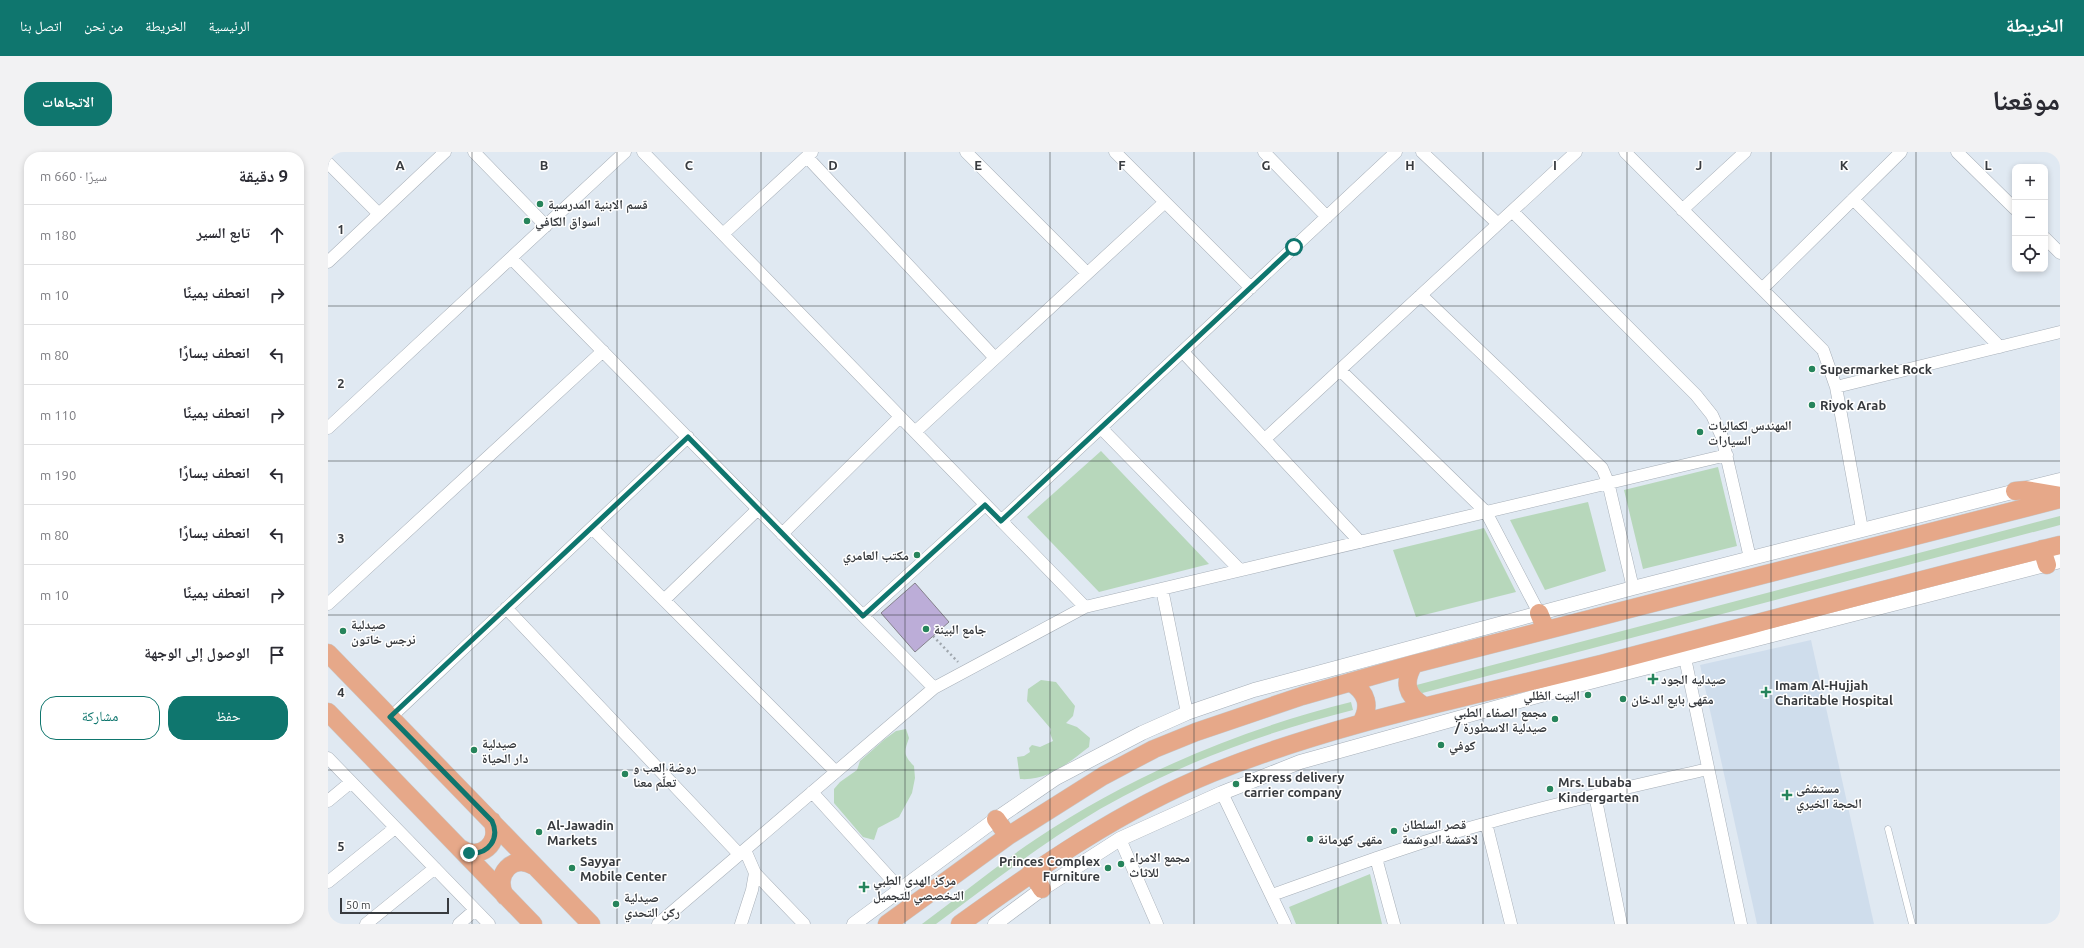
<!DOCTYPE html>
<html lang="ar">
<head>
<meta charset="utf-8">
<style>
  :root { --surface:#fff; --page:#f2f2f3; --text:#2b2b33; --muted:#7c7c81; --line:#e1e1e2; --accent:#0f766e }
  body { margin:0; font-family:Ubuntu,"Noto Naskh Arabic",sans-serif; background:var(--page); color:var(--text); direction:rtl }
  .controls { position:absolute; right:12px; top:12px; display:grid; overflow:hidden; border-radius:8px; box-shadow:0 2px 6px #0003 }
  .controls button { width:36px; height:36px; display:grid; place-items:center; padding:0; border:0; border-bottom:1px solid var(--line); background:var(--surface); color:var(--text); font:20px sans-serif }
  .scale { position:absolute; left:12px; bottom:10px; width:109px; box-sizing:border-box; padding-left:4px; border:2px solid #383b3f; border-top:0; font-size:11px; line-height:14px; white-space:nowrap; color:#383b3f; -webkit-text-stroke:3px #fff; paint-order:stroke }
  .stop { position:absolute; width:12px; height:12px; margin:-9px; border:3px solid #0f766e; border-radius:50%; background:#fff }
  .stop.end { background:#0f766e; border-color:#fff; box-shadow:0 1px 4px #0008 }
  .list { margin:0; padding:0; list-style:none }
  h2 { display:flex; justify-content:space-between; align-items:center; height:52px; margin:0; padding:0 16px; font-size:17px }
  h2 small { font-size:13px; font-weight:400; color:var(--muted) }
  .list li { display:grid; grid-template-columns:26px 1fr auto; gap:12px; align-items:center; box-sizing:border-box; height:60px; padding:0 16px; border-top:1px solid var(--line) }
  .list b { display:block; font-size:15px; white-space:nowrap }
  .list em { font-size:13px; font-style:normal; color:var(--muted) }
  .actions { display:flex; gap:8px; padding:12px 16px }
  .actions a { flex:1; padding:9px 0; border:1px solid var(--accent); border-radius:16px; text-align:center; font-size:14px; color:var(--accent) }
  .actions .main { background:var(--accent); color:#fff }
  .icon { flex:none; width:22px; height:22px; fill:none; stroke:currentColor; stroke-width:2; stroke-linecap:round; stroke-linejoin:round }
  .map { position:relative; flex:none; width:1732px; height:772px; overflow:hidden; direction:ltr; border-radius:16px }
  header { display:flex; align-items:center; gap:24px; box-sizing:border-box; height:56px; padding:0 20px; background:var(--accent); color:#fff }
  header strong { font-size:19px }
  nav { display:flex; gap:22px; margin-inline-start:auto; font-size:14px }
  .intro { display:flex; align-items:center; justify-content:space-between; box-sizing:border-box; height:96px; padding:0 24px }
  h1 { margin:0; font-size:28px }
  .button { padding:10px 18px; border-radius:16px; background:var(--accent); color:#fff; font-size:14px; font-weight:700 }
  main { display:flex; gap:24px; padding:0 24px }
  aside { flex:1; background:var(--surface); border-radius:16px; box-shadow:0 2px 6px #0003 }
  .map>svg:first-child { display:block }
  .built { fill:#cfddec }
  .green { fill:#b7d7bb }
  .building { fill:#bcadd8; stroke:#85828c }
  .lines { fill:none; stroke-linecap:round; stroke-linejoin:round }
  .service-casing { stroke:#a7afb8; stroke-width:7 }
  .minor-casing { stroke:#a7afb8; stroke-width:13 }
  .tertiary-casing { stroke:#a7afb8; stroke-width:15 }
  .primary-casing { stroke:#c7c8c9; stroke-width:19 }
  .path { stroke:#9fa6ad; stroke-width:2.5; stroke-dasharray:2 3; stroke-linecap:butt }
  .service { stroke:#fff; stroke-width:6 }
  .minor { stroke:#fff; stroke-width:12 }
  .tertiary { stroke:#fff; stroke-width:14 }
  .primary { stroke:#e6a889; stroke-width:18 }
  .route { stroke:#0f766e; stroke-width:5 }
  .grid { fill:none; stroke:#383b3f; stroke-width:1; stroke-opacity:0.55 }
  .poi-dot { fill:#26845b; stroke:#fff; stroke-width:1.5 }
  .labels { text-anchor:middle; stroke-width:3; stroke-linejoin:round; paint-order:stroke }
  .poi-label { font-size:13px; font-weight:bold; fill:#383b3f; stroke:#fff; text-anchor:start }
  .grid-label { font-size:13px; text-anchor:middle; font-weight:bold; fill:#383b3f; stroke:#fff; stroke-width:3; stroke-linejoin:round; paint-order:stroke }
</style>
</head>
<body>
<header>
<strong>الخريطة</strong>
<nav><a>الرئيسية</a><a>الخريطة</a><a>من نحن</a><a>اتصل بنا</a></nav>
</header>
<div class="intro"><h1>موقعنا</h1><a class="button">الاتجاهات</a></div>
<main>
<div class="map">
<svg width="1732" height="772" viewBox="0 0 1732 772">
  <rect width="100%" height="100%" fill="#e0e9f2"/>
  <!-- built -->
  <path class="built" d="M1483 488 1546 772H1429L1372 513Z"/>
  <!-- green -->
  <path class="green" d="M773 299 881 412 771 440 699 365Z
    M1390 315 1409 394 1315 417 1296 338Z
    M1260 350 1278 419 1217 438 1182 368Z
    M1732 364V373L1083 544 1081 535Z
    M1156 376 1188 440 1088 465 1065 398Z
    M713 528 728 530 747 554 745 564 738 571 749 575 762 586 761 595C740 611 720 629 692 627L689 605 696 604 702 600 701 596 704 593 712 595 725 589 722 581 723 577 699 549 700 537Z
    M1023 550 1025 558C937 580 851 612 772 657 714 691 662 732 608 772H594C632 744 669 713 708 687 804 623 911 578 1023 550Z
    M578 577 581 586C576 600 575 603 586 614L587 626 584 641 571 665 550 676 546 688 535 685 506 651V637L512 630 529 618 532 609 557 587 568 579Z
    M1042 722 1054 772H968L961 755Z"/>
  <!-- building -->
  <path class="building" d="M587 431 621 470 587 500 553 461Z"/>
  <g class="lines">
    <defs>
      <path id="service" d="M1560 677 1584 772"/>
      <path id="minor" d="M146 0 218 74
        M315 0 757 455
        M638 0 759 121
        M787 0 923 136
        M936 0 999 65
        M1094 0 1170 72
        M1297 0 1495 198 1508 235 1534 377
        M1629 0 1687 57
        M479 5 667 206
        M0 11 51 62
        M1525 47 1672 195
        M1354 58 1417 0
        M1184 59 1368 243 1384 263 1394 285 1422 406
        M395 82 484 0
        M1717 86 1732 101
        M183 106 606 536
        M0 110 117 0
        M1434 137 1573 0
        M1093 143 1274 316 1280 330 1305 436
        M855 200 1032 390
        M1012 218 1158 360 1211 461
        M1508 235 1732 180
        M0 276 297 0
        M773 276 912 418
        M587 280 837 50
        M937 287 1248 0
        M673 369 1068 0
        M264 376 508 620
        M454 382 572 265
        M834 437 859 561
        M336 448 430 357
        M0 452 275 199
        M178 456 411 702
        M535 464 657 353
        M1357 506 1413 772
        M63 565 360 285
        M0 606 161 772
        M484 640 572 737
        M894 641 957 772
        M1267 643 1293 772
        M0 649 23 630
        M1158 671 1183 772
        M792 687 829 772
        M1048 706 1066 772
        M427 721 476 772
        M0 730 67 676
        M944 743C1015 718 1086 691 1159 671 1232 650 1306 634 1380 617
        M38 772 107 716
        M131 772 147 758
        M330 772 606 536 757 455 1399 303
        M413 772 424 738 427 721 417 698"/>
      <path id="tertiary" d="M526 772 668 667 728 626 814 581 859 561 926 538 1305 436 1732 328
        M667 772 714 737 792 687 894 641 972 610 1235 537 1732 409"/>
      <path id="primary" d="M1687 339 1698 338 1732 344
        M1714 397 1719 413
        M1211 461 1218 478
        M0 501 263 772
        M1086 512C1075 530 1078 543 1096 554
        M1022 530C1039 540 1043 554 1033 571
        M0 560 205 772
        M668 667 680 684
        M132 696C152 710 174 691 164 669
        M703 720 714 737
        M177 744C165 723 185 701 206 714
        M559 772 680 684 775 624 826 597 868 580 974 544 1086 512 1732 347
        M632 772C711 715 793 658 884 621 1012 569 1148 544 1281 510 1431 471 1581 430 1732 393"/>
    </defs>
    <!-- service casing -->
    <use href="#service" class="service-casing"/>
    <!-- minor casing -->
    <use href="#minor" class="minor-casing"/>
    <!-- tertiary casing -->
    <use href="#tertiary" class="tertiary-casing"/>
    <!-- primary casing -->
    <use href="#primary" class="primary-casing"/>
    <!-- path -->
    <path class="path" d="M605 484 630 510"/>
    <!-- service -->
    <use href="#service" class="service"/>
    <!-- minor -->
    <use href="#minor" class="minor"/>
    <!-- tertiary -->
    <use href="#tertiary" class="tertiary"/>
    <!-- primary -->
    <use href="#primary" class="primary"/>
  </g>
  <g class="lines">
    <!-- route -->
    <path class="route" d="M141 701C161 703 172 686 164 669L62 565 360 285 535 464 657 353 673 369 966 95"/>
  </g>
  <!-- grid -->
  <path class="grid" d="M144 0V772M289 0V772M433 0V772M577 0V772M722 0V772M866 0V772M1010 0V772M1155 0V772M1299 0V772M1443 0V772M1588 0V772M0 154H1732M0 309H1732M0 463H1732M0 618H1732"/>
  <!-- markers -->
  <g class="poi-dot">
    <circle cx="212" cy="52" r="4"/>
    <circle cx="199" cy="69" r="4"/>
    <circle cx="1484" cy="217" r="4"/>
    <circle cx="1484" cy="253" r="4"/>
    <circle cx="1372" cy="280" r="4"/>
    <circle cx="589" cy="403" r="4"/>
    <circle cx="598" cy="477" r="4"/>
    <circle cx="15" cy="479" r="4"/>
    <path d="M1323 521h4v4h4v4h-4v4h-4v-4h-4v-4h4z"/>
    <path d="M1436 534h4v4h4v4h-4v4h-4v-4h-4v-4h4z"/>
    <circle cx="1260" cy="543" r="4"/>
    <circle cx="1295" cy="547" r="4"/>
    <circle cx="1227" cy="567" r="4"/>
    <circle cx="1113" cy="593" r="4"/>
    <circle cx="146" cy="598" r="4"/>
    <circle cx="297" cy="622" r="4"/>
    <circle cx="908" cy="632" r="4"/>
    <circle cx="1222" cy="637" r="4"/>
    <path d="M1457 637h4v4h4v4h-4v4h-4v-4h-4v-4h4z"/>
    <circle cx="1066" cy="679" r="4"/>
    <circle cx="211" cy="680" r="4"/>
    <circle cx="982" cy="687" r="4"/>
    <circle cx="793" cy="712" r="4"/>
    <circle cx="244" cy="716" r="4"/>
    <circle cx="780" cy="716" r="4"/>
    <path d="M534 729h4v4h4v4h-4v4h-4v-4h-4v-4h4z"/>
    <circle cx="288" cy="752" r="4"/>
  </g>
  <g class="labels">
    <!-- poi labels -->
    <g class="poi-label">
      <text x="220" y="57">قسم الابنية المدرسية</text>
      <text x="207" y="74">اسواق الكافي</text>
      <text x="1492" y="222">Supermarket Rock</text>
      <text x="1492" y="258">Riyok Arab</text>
      <text x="1380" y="278">المهندس لكماليات<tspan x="1380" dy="15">السيارات</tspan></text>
      <text x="581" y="408" text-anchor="end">مكتب العامري</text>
      <text x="23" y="477">صيدلية<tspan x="23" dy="15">نرجس خاتون</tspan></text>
      <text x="606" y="482">جامع البينة</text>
      <text x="1333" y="532">صيدليه الجود</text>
      <text x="1447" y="538">Imam Al-Hujjah<tspan x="1447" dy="15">Charitable Hospital</tspan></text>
      <text x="1252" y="548" text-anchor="end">البيت الظلي</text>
      <text x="1303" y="552">مقهى بايع الدخان</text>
      <text x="1219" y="565" text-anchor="end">مجمع الصفاء الطبي<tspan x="1219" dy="15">/ صيدلية الاسطورة</tspan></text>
      <text x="154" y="596">صيدلية<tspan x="154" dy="15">دار الحياة</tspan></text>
      <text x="1121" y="598">كوفي</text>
      <text x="305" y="620">روضة إلعب و<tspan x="305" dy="15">تعلّم معنا</tspan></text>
      <text x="916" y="630">Express delivery<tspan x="916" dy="15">carrier company</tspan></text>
      <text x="1230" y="635">Mrs. Lubaba<tspan x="1230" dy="15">Kindergarten</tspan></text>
      <text x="1468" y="641">مستشفى<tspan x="1468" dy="15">الحجة الخيري</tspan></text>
      <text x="1074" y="677">قصر السلطان<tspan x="1074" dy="15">لاقمشة الدوشمة</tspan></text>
      <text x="219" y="678">Al-Jawadin<tspan x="219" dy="15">Markets</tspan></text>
      <text x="990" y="692">مقهى كهرمانة</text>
      <text x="801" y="710">مجمع الامراء<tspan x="801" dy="15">للاثاث</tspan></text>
      <text x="252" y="714">Sayyar<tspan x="252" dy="15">Mobile Center</tspan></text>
      <text x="772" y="714" text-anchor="end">Princes Complex<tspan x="772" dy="15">Furniture</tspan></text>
      <text x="545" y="733">مركز الهدى الطبي<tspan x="545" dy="15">التخصصي للتجميل</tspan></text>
      <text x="296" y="750">صيدلية<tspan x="296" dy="15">ركن التحدي</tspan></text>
    </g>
  </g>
  <g class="grid-label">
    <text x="72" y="18">A</text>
    <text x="216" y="18">B</text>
    <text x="361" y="18">C</text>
    <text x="505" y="18">D</text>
    <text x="650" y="18">E</text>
    <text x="794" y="18">F</text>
    <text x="938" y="18">G</text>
    <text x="1082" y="18">H</text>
    <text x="1227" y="18">I</text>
    <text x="1371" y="18">J</text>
    <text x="1516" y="18">K</text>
    <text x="1660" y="18">L</text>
    <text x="13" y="82">1</text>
    <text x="13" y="236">2</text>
    <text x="13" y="391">3</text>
    <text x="13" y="545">4</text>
    <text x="13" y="699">5</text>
  </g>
</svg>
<div class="controls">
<button>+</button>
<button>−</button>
<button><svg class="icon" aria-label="locate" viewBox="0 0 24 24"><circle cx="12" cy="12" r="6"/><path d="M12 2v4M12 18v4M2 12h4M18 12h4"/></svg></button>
</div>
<div class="scale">50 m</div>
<div class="stop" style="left:966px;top:95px"></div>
<div class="stop end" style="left:141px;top:701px"></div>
</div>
<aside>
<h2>9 دقيقة<small>سيرًا · 660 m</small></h2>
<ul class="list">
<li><svg class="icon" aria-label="ahead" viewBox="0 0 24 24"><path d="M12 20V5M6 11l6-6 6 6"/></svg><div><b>تابع السير</b></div><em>180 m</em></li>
<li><svg class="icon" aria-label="right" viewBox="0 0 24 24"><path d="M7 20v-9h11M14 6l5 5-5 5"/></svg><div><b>انعطف يمينًا</b></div><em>10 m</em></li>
<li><svg class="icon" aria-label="left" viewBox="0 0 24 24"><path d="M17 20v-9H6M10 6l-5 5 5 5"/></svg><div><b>انعطف يسارًا</b></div><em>80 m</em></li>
<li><svg class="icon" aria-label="right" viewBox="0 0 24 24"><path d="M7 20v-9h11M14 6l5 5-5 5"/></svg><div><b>انعطف يمينًا</b></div><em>110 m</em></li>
<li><svg class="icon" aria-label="left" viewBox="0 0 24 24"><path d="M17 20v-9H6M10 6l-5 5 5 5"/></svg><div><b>انعطف يسارًا</b></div><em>190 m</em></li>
<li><svg class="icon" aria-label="left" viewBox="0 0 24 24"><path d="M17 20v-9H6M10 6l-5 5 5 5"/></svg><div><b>انعطف يسارًا</b></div><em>80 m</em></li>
<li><svg class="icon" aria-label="right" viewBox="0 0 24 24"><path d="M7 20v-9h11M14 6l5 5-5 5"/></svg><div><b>انعطف يمينًا</b></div><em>10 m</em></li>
<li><svg class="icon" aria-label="arrive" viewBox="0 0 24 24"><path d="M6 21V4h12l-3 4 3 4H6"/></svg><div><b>الوصول إلى الوجهة</b></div></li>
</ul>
<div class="actions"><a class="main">حفظ</a><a>مشاركة</a></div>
</aside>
</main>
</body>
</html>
